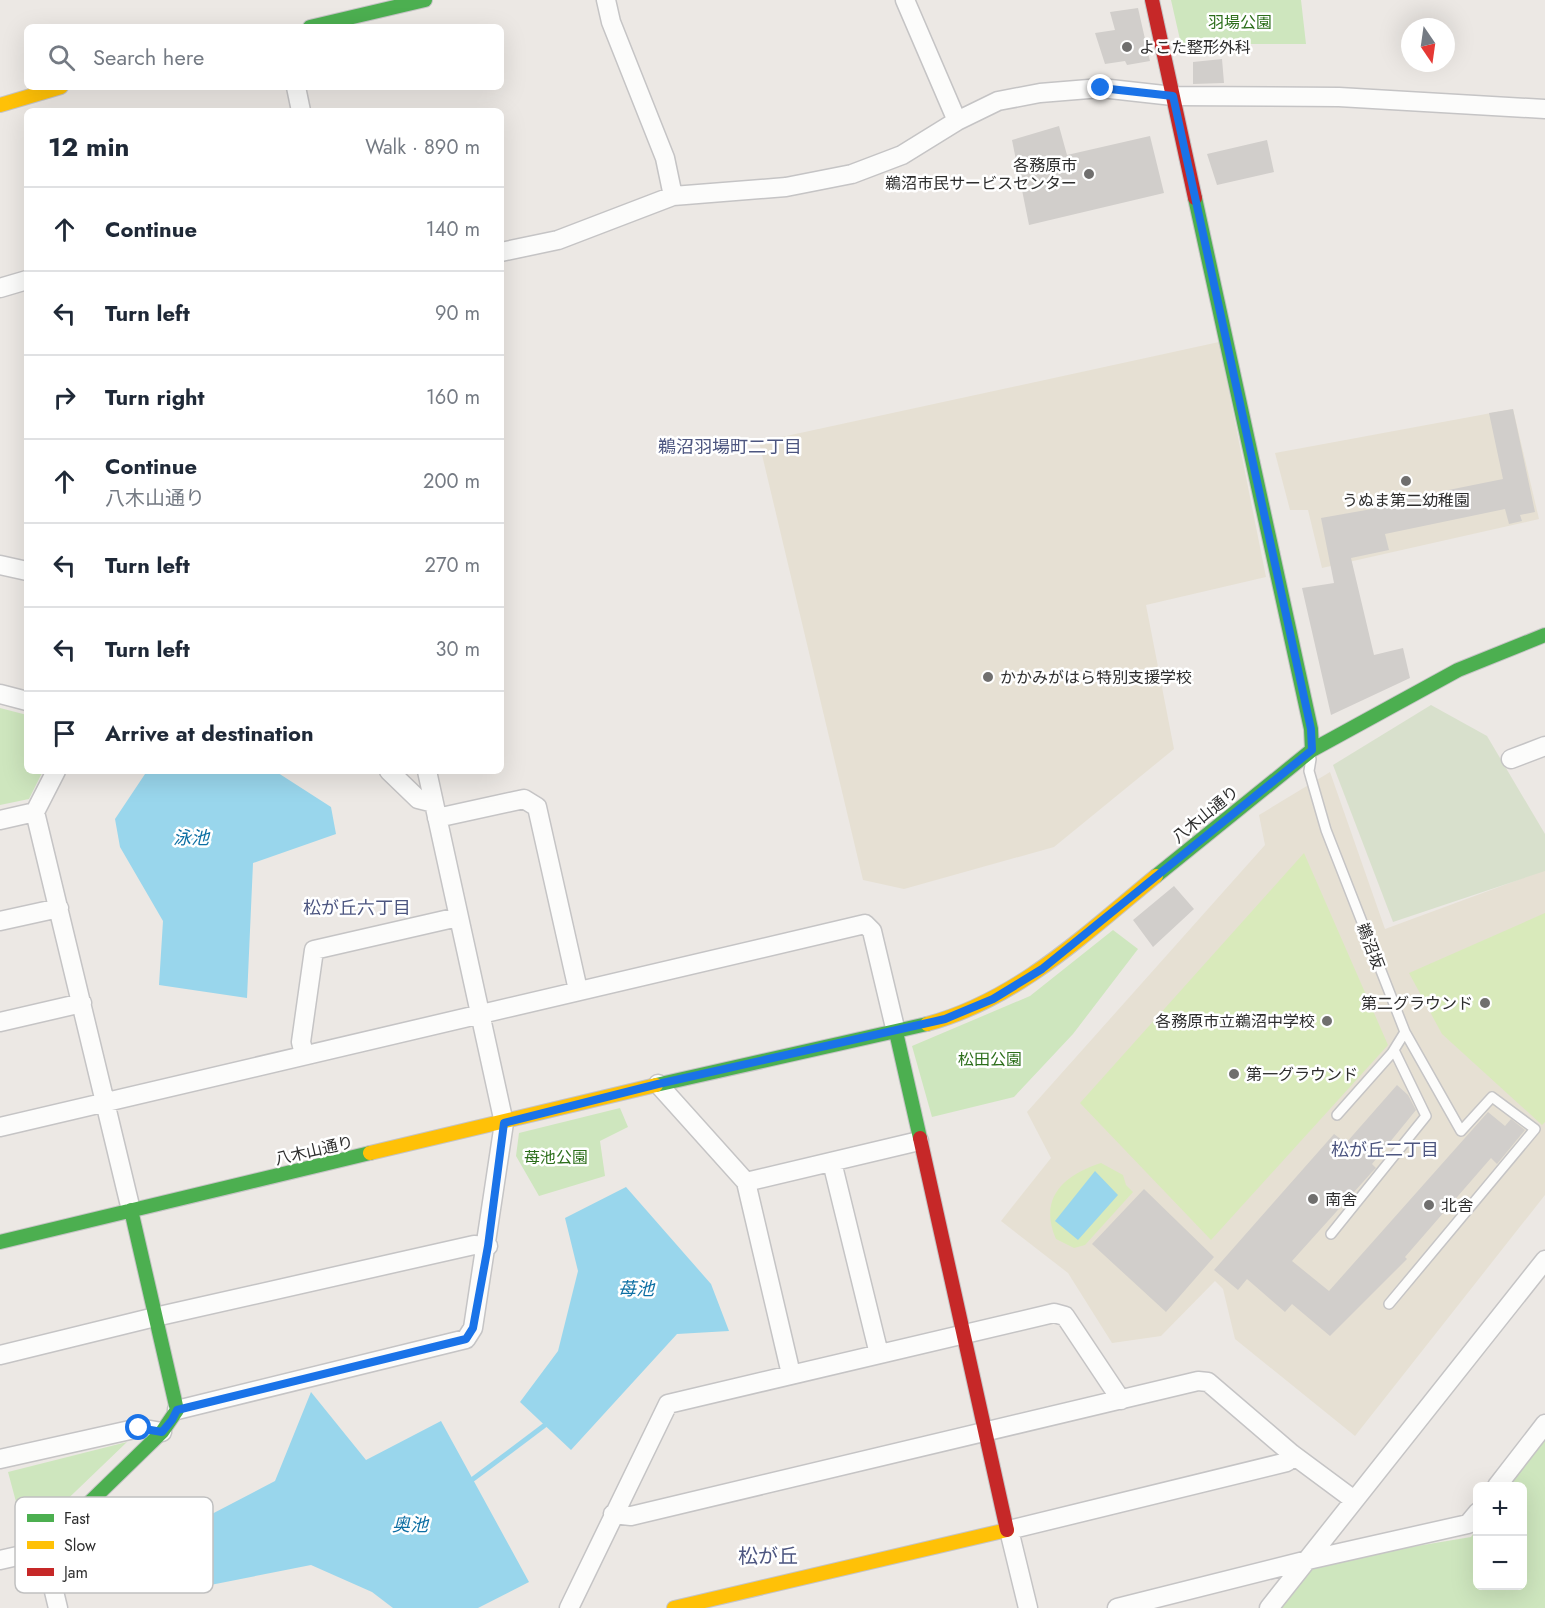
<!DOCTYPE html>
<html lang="en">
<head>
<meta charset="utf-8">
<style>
  :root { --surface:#fff; --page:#f6f6f7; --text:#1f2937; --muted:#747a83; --line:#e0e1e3 }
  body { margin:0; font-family:Jost,"Noto Sans JP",sans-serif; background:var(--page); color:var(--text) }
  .controls { position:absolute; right:18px; bottom:18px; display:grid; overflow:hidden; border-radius:9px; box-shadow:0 6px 24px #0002 }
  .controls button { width:54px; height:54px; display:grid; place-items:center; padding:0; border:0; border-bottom:2px solid var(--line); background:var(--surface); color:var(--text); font:30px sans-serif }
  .compass { position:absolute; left:1401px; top:18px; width:54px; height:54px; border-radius:50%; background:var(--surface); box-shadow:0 6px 24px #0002; rotate:167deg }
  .stop { position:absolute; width:18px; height:18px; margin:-14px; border:4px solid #1a73e8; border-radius:50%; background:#fff }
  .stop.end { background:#1a73e8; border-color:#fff; box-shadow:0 2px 6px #0008 }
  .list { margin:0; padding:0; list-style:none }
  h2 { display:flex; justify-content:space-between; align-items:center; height:78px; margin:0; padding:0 24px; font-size:26px }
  h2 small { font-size:20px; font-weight:400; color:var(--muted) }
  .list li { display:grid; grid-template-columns:39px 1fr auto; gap:18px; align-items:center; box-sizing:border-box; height:84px; padding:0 24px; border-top:2px solid var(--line) }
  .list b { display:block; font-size:22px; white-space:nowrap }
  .list p { margin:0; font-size:20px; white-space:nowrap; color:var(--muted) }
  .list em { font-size:20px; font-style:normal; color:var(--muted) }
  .icon { flex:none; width:33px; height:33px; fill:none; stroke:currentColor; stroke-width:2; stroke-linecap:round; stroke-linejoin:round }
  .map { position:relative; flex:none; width:1545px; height:1608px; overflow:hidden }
  .search { position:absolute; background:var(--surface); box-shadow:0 6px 24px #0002; left:24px; top:24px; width:480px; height:66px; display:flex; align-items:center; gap:15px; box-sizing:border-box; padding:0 21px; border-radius:9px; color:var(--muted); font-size:22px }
  .panel { position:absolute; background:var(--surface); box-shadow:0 6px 24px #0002; left:24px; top:108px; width:480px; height:666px; border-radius:9px }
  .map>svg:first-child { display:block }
  .education { fill:#e6e0d3 }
  .green { fill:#cee6be }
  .cemetery { fill:#d8e0cc }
  .pitch { fill:#d9eabb }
  .water { fill:#99d6ec }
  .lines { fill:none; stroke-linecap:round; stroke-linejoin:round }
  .stream { stroke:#99d6ec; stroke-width:5 }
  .building { fill:#d1cecb }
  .lane-casing { stroke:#c5c4c5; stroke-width:12 }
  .street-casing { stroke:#c5c4c5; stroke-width:21 }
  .fast-casing { stroke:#c5c4c5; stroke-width:16 }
  .slow-casing { stroke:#c5c4c5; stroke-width:16 }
  .jam-casing { stroke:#c5c4c5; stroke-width:16 }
  .lane { stroke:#fcfcfb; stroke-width:9 }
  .street { stroke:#fcfcfb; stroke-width:18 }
  .fast { stroke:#4caf50; stroke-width:14 }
  .slow { stroke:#ffc107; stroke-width:14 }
  .jam { stroke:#c62828; stroke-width:14 }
  .route { stroke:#1a73e8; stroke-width:8 }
  .poi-dot { fill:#706f6e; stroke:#fff; stroke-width:2 }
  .labels { text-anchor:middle; stroke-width:5; stroke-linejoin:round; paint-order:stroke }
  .park-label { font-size:16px; fill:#2c6e1b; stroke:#fff }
  .poi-label { font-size:16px; fill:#2e2e2e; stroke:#fff; text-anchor:start }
  .street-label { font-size:16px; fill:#2e2e2e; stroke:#fff }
  .neighbourhood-label { font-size:18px; fill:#4d5680; stroke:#fff }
  .water-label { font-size:18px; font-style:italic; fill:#0d6fa3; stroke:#fff }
  .quarter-label { font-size:20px; fill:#4d5680; stroke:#fff }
  .key { fill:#fff; stroke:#c0c0c0; stroke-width:1.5 }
  .key-label { font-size:16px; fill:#2e2e2e }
</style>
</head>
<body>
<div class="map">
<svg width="1545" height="1608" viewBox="0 0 1545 1608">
  <rect width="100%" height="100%" fill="#ece8e4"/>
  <!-- education -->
  <path class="education" d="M1219 342 1266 577 1146 605 1174 749 1054 847 904 889 863 880 759 442Z
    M1513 409 1539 519 1322 568 1308 510H1290L1275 453Z
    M1330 772 1385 929 1545 870V1195L1355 1436 1235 1339 1223 1289 1215 1281 1161 1336 1112 1343 1068 1273 1001 1221 1051 1158 1027 1112 1265 845 1259 815Z"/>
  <!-- green -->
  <path class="green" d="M1171 0H1301L1306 44H1181Z
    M0 708 27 715V771H43L29 799 0 805Z
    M1113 930 1138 949 1073 1034 1014 1097 932 1117 912 1046 1030 996Z
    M620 1108 628 1127 600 1141 605 1176 539 1196 516 1156 519 1133Z
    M1545 1435V1608H1274L1309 1564 1471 1537 1477 1528 1478 1586H1522V1486H1508Z
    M127 1442 26 1539 8 1472Z"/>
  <!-- cemetery -->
  <path class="cemetery" d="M1431 705 1487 736 1545 834V871L1393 922 1333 765Z"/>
  <!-- pitch -->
  <path class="pitch" d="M1304 853 1388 1045 1211 1240 1080 1103Z
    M1545 913V1122L1542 1125 1442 1034 1409 973Z
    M1101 1163 1123 1175 1126 1185 1133 1192 1085 1245 1074 1248 1056 1239C1038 1198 1064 1175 1101 1163Z"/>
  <!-- water -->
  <path class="water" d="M147 771H275L331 807 336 834 253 863 247 998 159 985 163 921 120 847 115 819Z
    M1095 1171 1118 1195 1078 1240 1055 1221Z
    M626 1187 711 1284 729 1331 677 1334 571 1450 520 1402 558 1351 578 1271 565 1218Z
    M311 1392 366 1460 441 1421 529 1582 478 1608H393L372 1592 311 1565 180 1591 139 1552 275 1481Z"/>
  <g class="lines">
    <!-- stream -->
    <path class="stream" d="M473 1479 545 1425"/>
  </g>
  <!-- building -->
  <path class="building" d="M1138 8 1150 61 1127 65 1125 61 1105 64 1095 33 1115 30 1110 12Z
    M1222 59 1224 83 1193 84V62Z
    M1059 126 1067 155 1150 136 1164 193 1029 225 1012 140Z
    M1267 140 1274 172 1217 185 1207 154Z
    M1513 409 1535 512 1520 515 1522 521 1509 524 1505 509 1385 534 1389 550 1351 558 1374 655 1403 648 1410 678 1331 715 1302 588 1334 583 1321 518 1400 504 1399 500 1503 479 1489 413Z
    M1174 886 1194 909 1153 947 1133 920Z
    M1397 1085 1408 1095 1416 1110 1372 1164 1376 1168 1372 1172 1292 1261 1329 1291 1488 1112 1505 1126 1511 1119 1525 1130 1497 1164 1491 1158 1405 1257 1407 1259 1330 1336 1292 1304 1285 1312 1247 1279 1238 1290 1214 1270 1334 1134 1346 1143Z
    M1144 1189 1214 1257 1166 1312 1092 1244Z"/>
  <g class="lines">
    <defs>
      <path id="lane" d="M1311 759 1309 771 1326 830 1405 1032 1461 1131 1492 1097 1535 1129 1389 1304
        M1337 1115 1392 1053 1405 1032
        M1331 1234 1426 1116 1394 1050"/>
      <path id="street" d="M606 0 611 22 665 158 673 196
        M905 0 957 121
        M296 87 301 111
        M501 252 558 240 673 196 786 187 852 174 902 155 957 121 998 101 1040 93 1101 88 1173 96 1339 97 1545 109
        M0 288 27 280
        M0 565 27 571
        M0 694 27 701
        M1511 759 1545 746
        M56 771 35 812 131 1210
        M389 771 418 799 434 803
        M437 818 524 799 537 807 578 990
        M0 820 35 812
        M0 921 59 908
        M0 1022 82 1003
        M304 1054 301 1042 314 950 458 917
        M658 1084 746 1182
        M0 1127 865 924 872 931 896 1032
        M832 1162 879 1354
        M0 1355 155 1317 474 1245 488 1246
        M791 1374 746 1182 919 1141
        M177 1410 466 1339 473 1328 504 1123 427 771
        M0 1459 139 1428 162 1432
        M1497 1486 1545 1424
        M613 1514 631 1516 1198 1381 1208 1382 1292 1454 1354 1500
        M0 1560 44 1550 58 1608
        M569 1608 668 1404 1054 1313 1065 1316 1121 1400
        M1028 1608 1009 1530 1287 1462 1292 1454
        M1117 1608 1308 1560 1468 1524 1478 1512
        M1269 1608 1545 1260"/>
      <path id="fast" d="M310 27 425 0
        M1195 198 1311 729 1312 750
        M1156 876 1312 750 1458 670 1545 635
        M896 1032 920 1138
        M656 1085 927 1024
        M0 1242 370 1153
        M44 1550 53 1538 162 1432 177 1410 131 1210"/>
      <path id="slow" d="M0 105 61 87
        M927 1024C1017 1000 1085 934 1156 876
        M370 1153 656 1085
        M674 1608 1007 1530"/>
      <path id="jam" d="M1152 0 1195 198
        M920 1138 1007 1530"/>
    </defs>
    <!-- lane casing -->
    <use href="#lane" class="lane-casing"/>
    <!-- street casing -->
    <use href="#street" class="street-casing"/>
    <!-- fast casing -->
    <use href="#fast" class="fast-casing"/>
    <!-- slow casing -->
    <use href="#slow" class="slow-casing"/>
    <!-- jam casing -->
    <use href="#jam" class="jam-casing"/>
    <!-- lane -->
    <use href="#lane" class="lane"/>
    <!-- street -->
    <use href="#street" class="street"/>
    <!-- fast -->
    <use href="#fast" class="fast"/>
    <!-- slow -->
    <use href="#slow" class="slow"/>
    <!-- jam -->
    <use href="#jam" class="jam"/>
  </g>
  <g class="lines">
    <!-- route -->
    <path class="route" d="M139 1428 162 1432 172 1420 177 1410 466 1339 473 1328 488 1246 504 1123 658 1084 945 1019 993 999 1042 969 1312 750 1311 729 1173 96 1101 88"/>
  </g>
  <!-- markers -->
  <g class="poi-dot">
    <circle cx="1127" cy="47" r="6"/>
    <circle cx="1089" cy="174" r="6"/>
    <circle cx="1406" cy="481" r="6"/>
    <circle cx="988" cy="677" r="6"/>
    <circle cx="1485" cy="1003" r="6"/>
    <circle cx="1327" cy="1021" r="6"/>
    <circle cx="1234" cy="1074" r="6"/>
    <circle cx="1313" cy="1199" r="6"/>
    <circle cx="1429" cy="1205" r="6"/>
  </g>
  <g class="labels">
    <!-- park labels -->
    <g class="park-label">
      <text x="1240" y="28">羽場公園</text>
      <text x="990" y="1065">松田公園</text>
      <text x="556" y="1163">苺池公園</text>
    </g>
    <!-- poi labels -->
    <g class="poi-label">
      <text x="1139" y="53">よこた整形外科</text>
      <text x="1077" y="171" text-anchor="end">各務原市<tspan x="1077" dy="18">鵜沼市民サービスセンター</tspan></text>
      <text x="1406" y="506" text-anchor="middle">うぬま第二幼稚園</text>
      <text x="1000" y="683">かかみがはら特別支援学校</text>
      <text x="1473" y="1009" text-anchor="end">第二グラウンド</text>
      <text x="1315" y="1027" text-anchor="end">各務原市立鵜沼中学校</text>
      <text x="1246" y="1080">第一グラウンド</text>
      <text x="1325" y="1205">南舎</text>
      <text x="1441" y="1211">北舎</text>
    </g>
    <!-- street labels -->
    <g class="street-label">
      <text transform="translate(1205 814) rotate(-39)" y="6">八木山通り</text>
      <text transform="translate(1371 946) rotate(69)" y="6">鵜沼坂</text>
      <text transform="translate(314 1150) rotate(-13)" y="6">八木山通り</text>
    </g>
    <!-- neighbourhood labels -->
    <g class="neighbourhood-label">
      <text x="730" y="453">鵜沼羽場町二丁目</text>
      <text x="357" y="914">松が丘六丁目</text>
      <text x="1385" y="1156">松が丘二丁目</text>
    </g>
    <!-- water labels -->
    <g class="water-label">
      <text x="191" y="844">泳池</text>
      <text x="636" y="1295">苺池</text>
      <text x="410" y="1531">奥池</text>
    </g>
    <!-- quarter labels -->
    <g class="quarter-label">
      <text x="768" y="1563">松が丘</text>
    </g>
  </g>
  <!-- legend -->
  <rect x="15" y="1497" width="198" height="96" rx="9" class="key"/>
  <rect x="27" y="1514" width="27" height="8" fill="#4caf50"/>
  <rect x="27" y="1541" width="27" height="8" fill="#ffc107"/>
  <rect x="27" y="1568" width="27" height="8" fill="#c62828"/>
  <g class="key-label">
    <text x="64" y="1524">Fast</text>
    <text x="64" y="1551">Slow</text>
    <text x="64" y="1578">Jam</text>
  </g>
</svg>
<div class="controls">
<button>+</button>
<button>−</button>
</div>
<svg class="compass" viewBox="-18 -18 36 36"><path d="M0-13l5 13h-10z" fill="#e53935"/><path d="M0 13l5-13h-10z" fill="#747a83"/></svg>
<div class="stop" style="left:139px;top:1428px"></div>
<div class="stop end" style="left:1101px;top:88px"></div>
<div class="search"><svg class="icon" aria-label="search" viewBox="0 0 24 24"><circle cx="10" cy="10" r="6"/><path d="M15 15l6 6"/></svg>Search here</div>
<section class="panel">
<h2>12 min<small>Walk · 890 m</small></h2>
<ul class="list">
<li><svg class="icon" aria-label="ahead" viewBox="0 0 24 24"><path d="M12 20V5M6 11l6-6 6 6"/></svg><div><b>Continue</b></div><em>140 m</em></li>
<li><svg class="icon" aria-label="left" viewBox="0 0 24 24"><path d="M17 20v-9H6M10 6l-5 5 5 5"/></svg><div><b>Turn left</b></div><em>90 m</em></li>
<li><svg class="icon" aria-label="right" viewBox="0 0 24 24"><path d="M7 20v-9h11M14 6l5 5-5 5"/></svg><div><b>Turn right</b></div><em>160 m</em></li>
<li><svg class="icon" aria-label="ahead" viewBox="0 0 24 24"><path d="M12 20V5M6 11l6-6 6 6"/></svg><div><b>Continue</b><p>八木山通り</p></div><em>200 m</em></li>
<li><svg class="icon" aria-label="left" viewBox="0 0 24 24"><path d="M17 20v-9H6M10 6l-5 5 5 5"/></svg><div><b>Turn left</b></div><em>270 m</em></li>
<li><svg class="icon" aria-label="left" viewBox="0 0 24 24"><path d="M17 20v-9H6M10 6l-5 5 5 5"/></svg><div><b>Turn left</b></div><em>30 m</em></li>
<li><svg class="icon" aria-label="arrive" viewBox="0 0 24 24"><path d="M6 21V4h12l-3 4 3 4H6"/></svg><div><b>Arrive at destination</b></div></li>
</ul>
</section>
</div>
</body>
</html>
